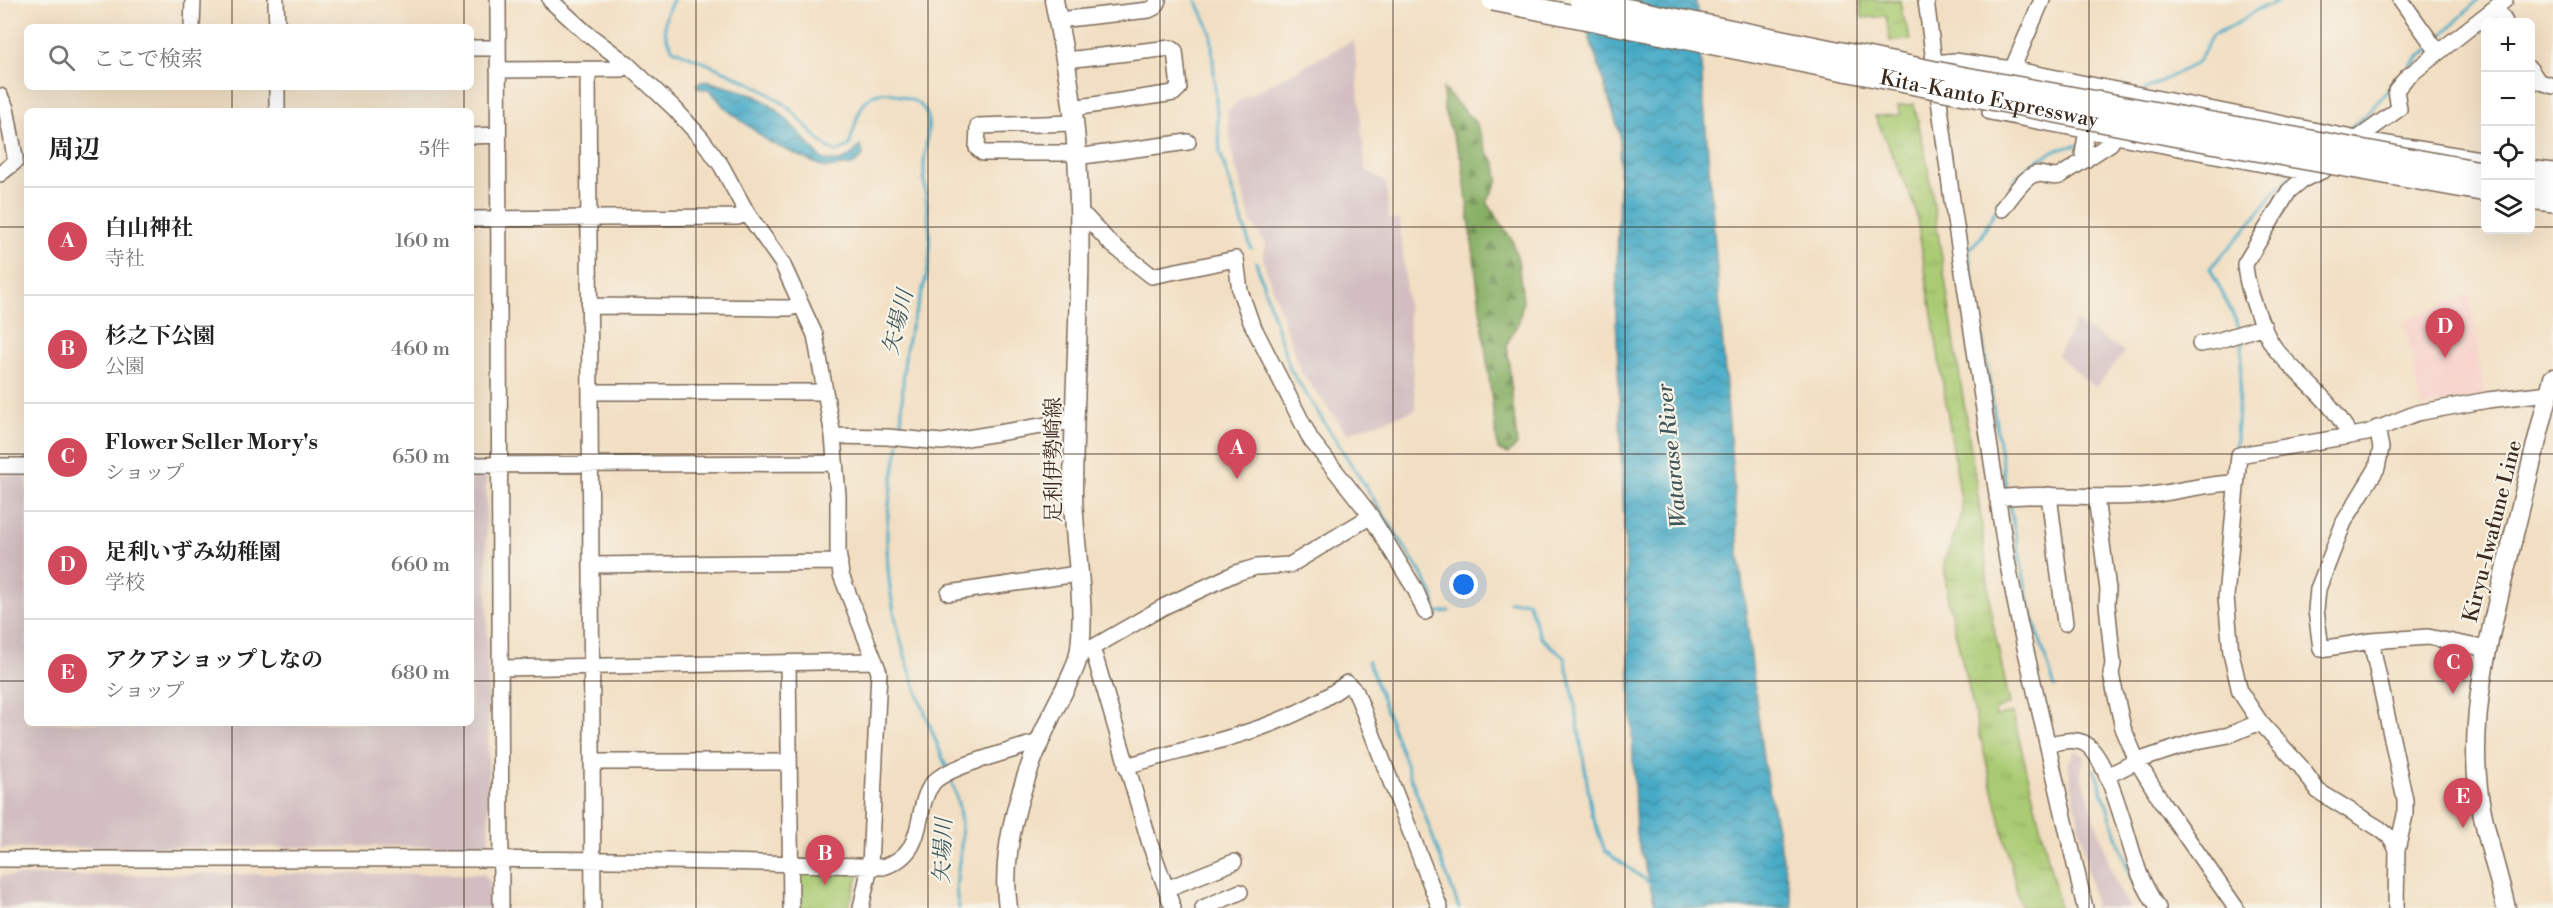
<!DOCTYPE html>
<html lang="ja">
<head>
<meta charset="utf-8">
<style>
  :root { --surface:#fff; --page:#f6f6f6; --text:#222; --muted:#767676; --line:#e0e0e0; --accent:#d1495b }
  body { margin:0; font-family:"Libre Bodoni","Noto Serif JP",serif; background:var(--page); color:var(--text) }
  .controls { position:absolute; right:18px; top:18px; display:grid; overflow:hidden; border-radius:9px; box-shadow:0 6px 24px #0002 }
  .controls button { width:54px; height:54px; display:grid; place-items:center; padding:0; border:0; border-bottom:2px solid var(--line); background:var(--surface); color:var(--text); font:30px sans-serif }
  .you { position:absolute; left:1464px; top:585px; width:21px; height:21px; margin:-15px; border:4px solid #fff; border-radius:50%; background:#1a73e8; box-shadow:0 0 0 9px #1a73e833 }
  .badge { display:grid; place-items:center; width:39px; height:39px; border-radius:50%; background:var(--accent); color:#fff; font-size:20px; font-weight:700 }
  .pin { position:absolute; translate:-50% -50px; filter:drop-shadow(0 2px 3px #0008) }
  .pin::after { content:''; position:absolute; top:32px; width:21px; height:18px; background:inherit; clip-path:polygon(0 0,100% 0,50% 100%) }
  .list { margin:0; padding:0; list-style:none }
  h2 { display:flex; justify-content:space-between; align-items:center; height:78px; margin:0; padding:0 24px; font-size:26px }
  h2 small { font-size:20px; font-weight:400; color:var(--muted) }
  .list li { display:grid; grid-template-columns:39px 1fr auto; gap:18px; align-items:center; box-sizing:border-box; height:108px; padding:0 24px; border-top:2px solid var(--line) }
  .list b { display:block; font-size:22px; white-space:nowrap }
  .list p { margin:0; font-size:20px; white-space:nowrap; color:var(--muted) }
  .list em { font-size:20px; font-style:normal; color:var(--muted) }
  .icon { flex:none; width:33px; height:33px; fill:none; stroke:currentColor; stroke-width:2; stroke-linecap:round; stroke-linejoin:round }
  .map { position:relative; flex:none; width:2553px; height:908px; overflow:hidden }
  .search { position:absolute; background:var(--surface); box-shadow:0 6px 24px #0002; left:24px; top:24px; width:450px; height:66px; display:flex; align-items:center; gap:15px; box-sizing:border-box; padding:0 21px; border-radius:9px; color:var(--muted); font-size:22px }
  .panel { position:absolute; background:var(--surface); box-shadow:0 6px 24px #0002; left:24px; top:108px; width:450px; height:618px; border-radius:9px }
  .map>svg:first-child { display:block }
  .built { fill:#f7d0c9 }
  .industrial { fill:#d2bec1 }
  .grass { fill:url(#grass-tufts); stroke:#727a48; stroke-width:1.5 }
  .forest { fill:url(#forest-firs); stroke:#616c42; stroke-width:1.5 }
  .green { fill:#aacb73; stroke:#727a48; stroke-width:1.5 }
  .water { fill:url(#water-waves); stroke:#416a72; stroke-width:1.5 }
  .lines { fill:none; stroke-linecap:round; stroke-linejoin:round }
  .stream { stroke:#47aac6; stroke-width:3 }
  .minor-casing { stroke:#7b6958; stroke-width:18 }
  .major-casing { stroke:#7b6958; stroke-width:21 }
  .highway-casing { stroke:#7b6958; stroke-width:24 }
  .minor { stroke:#fff; stroke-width:15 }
  .major { stroke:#fff; stroke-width:18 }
  .highway { stroke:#fff; stroke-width:21 }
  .highway-bridge-casing { stroke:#7b6958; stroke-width:24; stroke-linecap:butt }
  .highway-bridge { stroke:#fff; stroke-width:21 }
  .grid { fill:none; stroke:#3b2a1e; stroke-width:1.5; stroke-opacity:0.55 }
  .labels { text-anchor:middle; stroke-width:4.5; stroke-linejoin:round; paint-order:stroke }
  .street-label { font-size:21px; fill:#3b2a1e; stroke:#f7f3e8 }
  .water-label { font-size:22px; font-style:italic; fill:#3f5759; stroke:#f7f3e8 }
</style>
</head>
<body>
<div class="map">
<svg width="2553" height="908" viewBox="0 0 2553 908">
  <defs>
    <pattern id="grass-tufts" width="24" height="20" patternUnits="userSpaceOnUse" patternTransform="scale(1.5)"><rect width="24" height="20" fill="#aacb73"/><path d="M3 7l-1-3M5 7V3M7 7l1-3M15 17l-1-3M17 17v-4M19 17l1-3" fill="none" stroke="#93ae63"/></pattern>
    <pattern id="forest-firs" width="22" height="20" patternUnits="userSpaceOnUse" patternTransform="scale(1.5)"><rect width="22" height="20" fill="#87af65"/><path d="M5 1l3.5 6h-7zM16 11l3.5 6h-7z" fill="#708f53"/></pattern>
    <pattern id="water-waves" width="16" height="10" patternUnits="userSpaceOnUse" patternTransform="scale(1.5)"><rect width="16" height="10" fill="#47aac6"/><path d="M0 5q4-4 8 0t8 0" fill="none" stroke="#3c8ba0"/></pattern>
  </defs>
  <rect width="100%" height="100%" fill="#f7f3e8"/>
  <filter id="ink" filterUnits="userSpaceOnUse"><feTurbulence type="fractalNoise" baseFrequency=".0167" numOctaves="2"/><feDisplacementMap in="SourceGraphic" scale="12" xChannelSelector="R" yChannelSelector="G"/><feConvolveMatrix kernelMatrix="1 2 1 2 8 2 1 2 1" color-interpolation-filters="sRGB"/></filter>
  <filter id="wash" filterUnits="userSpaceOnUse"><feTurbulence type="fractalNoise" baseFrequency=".008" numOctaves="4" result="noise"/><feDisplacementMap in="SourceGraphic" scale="24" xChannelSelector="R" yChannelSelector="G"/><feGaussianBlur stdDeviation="1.35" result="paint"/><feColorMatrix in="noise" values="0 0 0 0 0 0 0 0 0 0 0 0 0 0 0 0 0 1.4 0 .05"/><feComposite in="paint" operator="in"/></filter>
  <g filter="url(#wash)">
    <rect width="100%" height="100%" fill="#f2dfc3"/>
    <!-- built -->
    <path class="built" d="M2470 294 2484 396 2422 408 2404 321Z"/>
    <!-- industrial -->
    <path class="industrial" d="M1354 40 1365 169 1386 183 1389 219 1400 220 1416 410 1347 433 1301 372 1263 260 1265 243 1251 221 1232 153 1227 112 1238 101Z
      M2076 322 2125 352 2098 385 2093 386 2057 355Z
      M471 472H479L486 478 489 843 481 846 0 848V475H27V723H471Z
      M2074 751 2085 755 2081 773 2115 882 2129 908H2095L2068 765Z
      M208 874H483L489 879V908H0V876Z"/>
    <!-- grass -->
    <path class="grass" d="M1860 0H1900L1902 13 1911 40 1890 41 1886 16 1862 18Z
      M1914 104 1928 167 1980 510 1992 619 2010 704 1995 710 1996 716 2013 713 2060 908H2021L1948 601 1944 562 1963 512 1915 206 1875 116 1899 115 1898 106Z"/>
    <!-- forest -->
    <path class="forest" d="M1443 89 1476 123 1488 153 1496 164 1498 180 1487 202 1512 240 1518 260 1523 301 1519 321 1507 344 1517 445 1508 454 1498 450 1462 161 1444 111Z"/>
    <!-- green -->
    <path class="green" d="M800 871 856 873 858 877 848 908H796L795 876Z"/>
    <!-- water -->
    <path class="water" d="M1578 0H1696L1739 554 1763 759 1793 908H1656L1636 834 1616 314 1620 135Z
      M707 80C723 88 741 88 756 96 783 110 801 136 821 158 839 166 849 159 861 145L863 156 853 165 825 168 769 142 725 108 710 90 698 88 697 84Z"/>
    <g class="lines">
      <!-- stream -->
      <path class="stream" d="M673 0C663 18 661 32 673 49 708 65 755 81 785 105 803 119 816 143 836 152L849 146C858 117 861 81 900 96 910 99 920 102 926 112 932 124 924 151 924 166 923 197 933 230 929 261 926 290 912 315 907 344 901 374 904 404 900 434
        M1196 0 1211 33 1220 153 1251 248
        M2436 41 2478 0
        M2410 65 2430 48
        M2144 90 2195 64 2200 59 2212 35 2233 26 2258 9 2282 0
        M2345 132 2365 116 2390 88
        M2011 185C2026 164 2054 147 2081 145
        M1996 209 1981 237 1968 250 2007 493
        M1256 262 1290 369 1421 573 1433 595 1436 613 1449 611
        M2240 329 2210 268 2245 230 2276 190 2291 176
        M899 444C893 477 886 510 887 544 887 624 918 696 947 769
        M2235 451 2243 338
        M2009 503 2031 612 2055 687
        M1509 602 1528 601 1540 637 1564 657 1573 693 1592 814 1605 851 1651 884
        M1368 661 1459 908
        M2095 770 2131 878 2147 908
        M950 777C959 800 963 823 961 847 959 867 953 888 959 908"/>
    </g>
  </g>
  <g filter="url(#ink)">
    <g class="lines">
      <defs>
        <path id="minor" d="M276 0 277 27
          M498 0 501 908
          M550 0 585 32 627 64 674 108 701 138 721 165 747 213 782 263 815 335 833 436 838 496V551L841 575 879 672 870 866 861 908
          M1926 0 1952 200 2007 560 2019 621 2085 908
          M2042 0 2001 95 1990 112 2316 174
          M2401 0 2438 52
          M2496 7 2505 22
          M1058 20 1149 10 1155 7 1158 0
          M192 27 193 0
          M471 48H498
          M1066 60 1171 48 1175 51 1179 88 1174 93 1073 108
          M1933 63 1955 61 2012 69 2357 139 2486 160
          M2530 69 2538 81 2553 86
          M498 70 622 69 627 64
          M588 71 593 908
          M277 87V111
          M0 96 6 108 15 157V162L0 174
          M1074 123 978 126 977 148 983 153H1068L1083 156 1188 142
          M471 136 498 135
          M2086 160 2083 154 2087 130
          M2530 168 2553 171
          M2002 209C2008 201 2026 175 2036 174 2045 173 2050 179 2060 176L2111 143
          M1079 217H1086L1110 243 1152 276 1236 259 1240 291 1251 322 1311 440 1368 512 1415 589 1425 612
          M471 219 738 217 747 213
          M589 306 790 308 801 304
          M2200 344 2217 341 2264 326
          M590 392H825
          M2377 428 2381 448 2377 468 2344 522 2318 589 2316 610 2321 649 2371 641 2428 637 2487 649
          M833 436 887 437 942 442 1066 422 1074 423
          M2350 436C2333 401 2301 379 2277 351 2263 334 2246 286 2245 264L2289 191 2302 180 2324 170 2357 139 2399 109 2396 90 2407 77 2505 0
          M471 465 834 463
          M0 466H27
          M2049 495 2065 623
          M2096 497 2108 590 2107 604 2113 664 2111 674 2123 728 2137 761 2107 776
          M1997 498C2045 492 2092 499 2140 496 2172 494 2204 483 2236 483
          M591 565 840 562
          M949 593 1077 574
          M2371 641 2405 800V815L2397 850 2396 908
          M1090 649 1095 657 1150 844 1173 908
          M1080 651 1090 649 1165 606 1236 573 1256 567 1290 565 1371 516
          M788 663 791 908
          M500 668 875 661
          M2048 744C2060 742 2072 738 2084 743 2109 755 2129 847 2140 875 2145 886 2151 898 2158 908
          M592 762H789
          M1126 766C1200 744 1284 731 1347 683L1356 692 1440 908
          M2397 850 2391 838 2380 829 2318 791 2301 767 2260 722 2240 692 2231 653 2226 597 2239 455 2367 433 2417 413 2488 400 2549 393
          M0 859C295 860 589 855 883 867 930 852 912 809 933 783 946 767 1008 752 1031 744L1039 746
          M1166 889 1234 862
          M1203 908 1240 892
          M2236 908 2162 802 2137 761 2197 741 2229 735 2260 722"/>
        <path id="major" d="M1008 908C999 845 1025 772 1051 716 1061 694 1077 671 1080 648 1086 599 1073 541 1073 490 1074 379 1084 268 1077 156 1074 103 1064 52 1054 0
          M2506 908C2497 868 2483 829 2478 788 2469 707 2492 625 2511 546 2525 490 2538 434 2553 378"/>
        <path id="highway" d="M2530 181 2553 184
          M2530 198 2553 201"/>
      </defs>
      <!-- minor casing -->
      <use href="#minor" class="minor-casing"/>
      <!-- major casing -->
      <use href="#major" class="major-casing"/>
      <!-- highway casing -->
      <use href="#highway" class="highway-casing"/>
      <!-- minor -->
      <use href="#minor" class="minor"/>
      <!-- major -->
      <use href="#major" class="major"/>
      <!-- highway -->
      <use href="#highway" class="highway"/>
      <defs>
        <g id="highway-bridge">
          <path id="s1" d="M1493 0 2172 135 2486 191"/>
          <path d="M1580 0 1960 77 2486 173"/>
        </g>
      </defs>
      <!-- highway-bridge casing -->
      <use href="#highway-bridge" class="highway-bridge-casing"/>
      <!-- highway-bridge -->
      <use href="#highway-bridge" class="highway-bridge"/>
    </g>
  </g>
  <!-- grid -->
  <path class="grid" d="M232 0V27M464 0V27M696 0V908M928 0V908M1160 0V908M1393 0V908M1625 0V908M1857 0V908M2089 0V908M2321 0V908M232 87V111M464 87V111M0 227H27M471 227H2486M2530 227H2553M0 454H27M471 454H2553M0 681H27M471 681H2553M232 723V908M464 723V908"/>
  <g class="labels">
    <!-- street labels -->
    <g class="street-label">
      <text dy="7" stroke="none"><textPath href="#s1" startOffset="506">Kita-Kanto Expressway</textPath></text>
      <text transform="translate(1053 460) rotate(-90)" y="7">足利伊勢崎線</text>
      <text transform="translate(2492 531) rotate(-76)" y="7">Kiryu-Iwafune Line</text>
    </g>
    <!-- water labels -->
    <g class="water-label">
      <text transform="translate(897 322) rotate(-76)" y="8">矢場川</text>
      <text transform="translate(1671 456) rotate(-96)" y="8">Watarase River</text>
      <text transform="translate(942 851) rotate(-88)" y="8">矢場川</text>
    </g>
  </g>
</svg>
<div class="controls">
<button>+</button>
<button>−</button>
<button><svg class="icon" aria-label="locate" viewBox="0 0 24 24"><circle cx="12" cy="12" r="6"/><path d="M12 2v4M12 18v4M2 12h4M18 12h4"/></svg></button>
<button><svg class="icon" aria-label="layers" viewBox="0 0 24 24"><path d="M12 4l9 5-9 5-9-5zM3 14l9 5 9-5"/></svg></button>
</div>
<div class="you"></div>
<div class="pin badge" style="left:1237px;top:479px">A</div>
<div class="pin badge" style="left:825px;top:885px">B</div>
<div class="pin badge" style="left:2453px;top:694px">C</div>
<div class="pin badge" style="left:2445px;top:358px">D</div>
<div class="pin badge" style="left:2463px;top:828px">E</div>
<div class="search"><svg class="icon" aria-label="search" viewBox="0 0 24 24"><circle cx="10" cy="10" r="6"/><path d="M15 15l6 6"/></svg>ここで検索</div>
<section class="panel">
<h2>周辺<small>5件</small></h2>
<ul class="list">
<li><span class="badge">A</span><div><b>白山神社</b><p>寺社</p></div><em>160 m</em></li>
<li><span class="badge">B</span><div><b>杉之下公園</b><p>公園</p></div><em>460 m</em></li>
<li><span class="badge">C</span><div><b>Flower Seller Mory's</b><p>ショップ</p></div><em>650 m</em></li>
<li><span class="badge">D</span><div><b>足利いずみ幼稚園</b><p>学校</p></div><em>660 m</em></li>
<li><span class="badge">E</span><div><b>アクアショップしなの</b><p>ショップ</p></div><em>680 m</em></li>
</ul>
</section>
</div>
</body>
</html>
